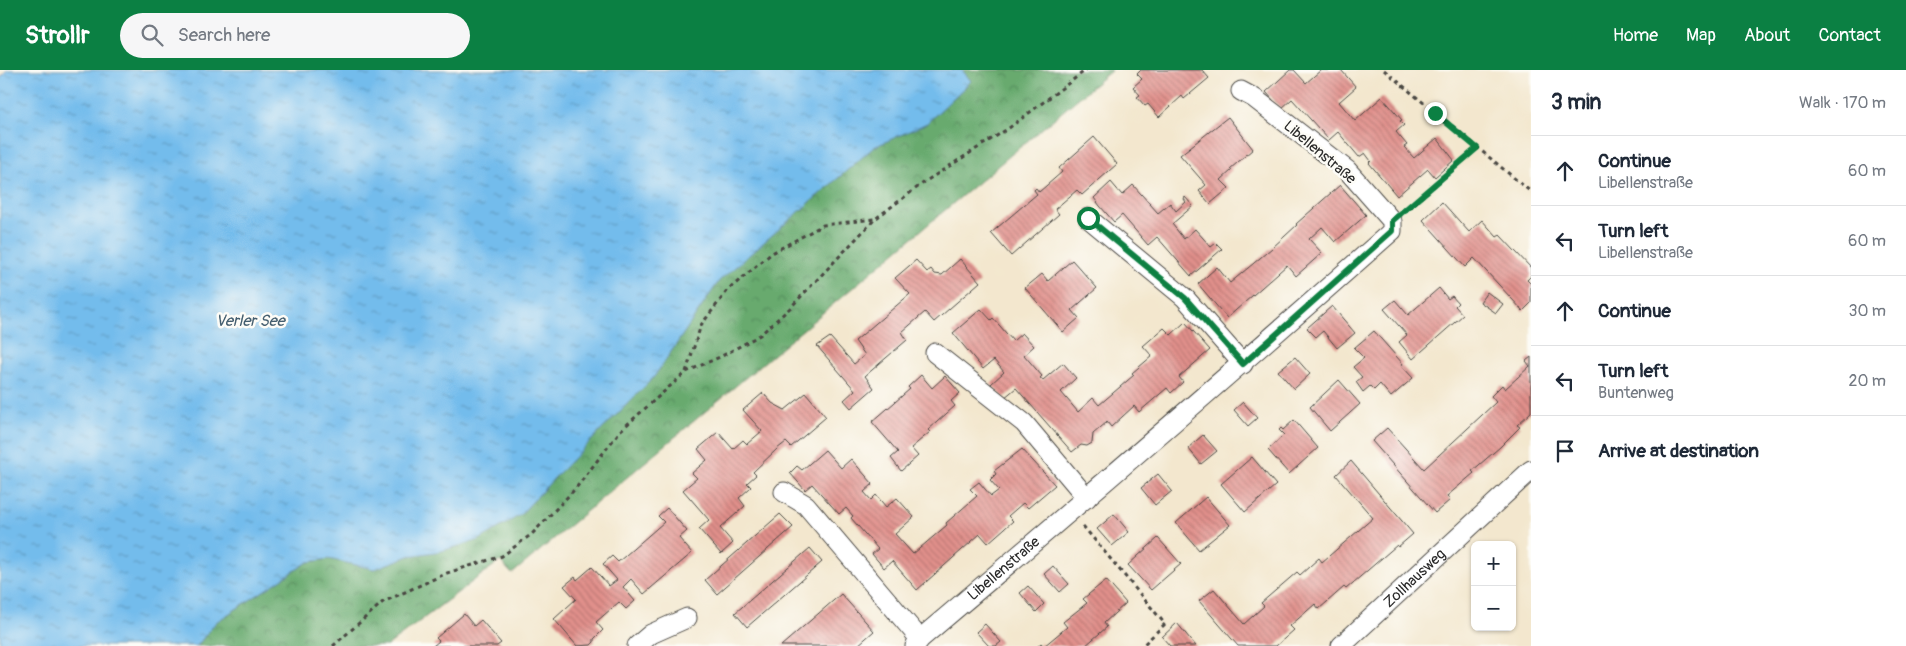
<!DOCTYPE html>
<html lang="en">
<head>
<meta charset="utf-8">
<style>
  :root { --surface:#fff; --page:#f6f6f7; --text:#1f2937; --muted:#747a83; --line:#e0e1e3; --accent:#0b8043 }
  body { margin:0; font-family:Pangolin,sans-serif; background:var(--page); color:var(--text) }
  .controls { position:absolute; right:15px; bottom:15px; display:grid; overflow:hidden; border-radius:8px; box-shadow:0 1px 4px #0004 }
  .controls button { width:45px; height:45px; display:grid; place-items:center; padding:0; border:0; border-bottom:1px solid var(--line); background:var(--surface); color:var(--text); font:25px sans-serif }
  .stop { position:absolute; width:15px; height:15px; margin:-11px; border:4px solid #0b8043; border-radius:50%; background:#fff }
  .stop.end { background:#0b8043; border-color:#fff; box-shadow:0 1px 5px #0008 }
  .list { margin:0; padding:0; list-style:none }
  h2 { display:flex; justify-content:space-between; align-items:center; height:65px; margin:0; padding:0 20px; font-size:21px }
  h2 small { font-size:16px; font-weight:400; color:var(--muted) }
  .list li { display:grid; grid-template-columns:32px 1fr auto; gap:15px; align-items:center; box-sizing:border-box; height:70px; padding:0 20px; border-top:1px solid var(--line) }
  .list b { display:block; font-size:19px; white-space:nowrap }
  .list p { margin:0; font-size:16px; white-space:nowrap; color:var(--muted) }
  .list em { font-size:16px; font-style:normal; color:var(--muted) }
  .icon { flex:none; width:28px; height:28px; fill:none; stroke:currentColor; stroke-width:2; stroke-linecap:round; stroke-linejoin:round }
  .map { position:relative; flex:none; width:1531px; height:576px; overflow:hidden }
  header { display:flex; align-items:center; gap:30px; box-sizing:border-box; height:70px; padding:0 25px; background:var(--accent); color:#fff }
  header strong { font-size:24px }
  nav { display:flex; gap:28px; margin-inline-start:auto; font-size:18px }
  .search { width:350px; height:45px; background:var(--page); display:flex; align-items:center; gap:12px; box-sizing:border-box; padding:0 18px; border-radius:28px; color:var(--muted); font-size:19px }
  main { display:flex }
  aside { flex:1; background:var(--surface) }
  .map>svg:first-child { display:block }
  .forest { fill:url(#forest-crowns); stroke:#496a4c }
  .water { fill:url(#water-ripples); stroke:#4f748c }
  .building { fill:url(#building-back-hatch) }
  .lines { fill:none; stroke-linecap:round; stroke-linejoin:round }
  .minor-casing { stroke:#494743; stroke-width:21 }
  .path { stroke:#494743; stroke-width:3; stroke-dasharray:4 4; stroke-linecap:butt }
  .minor { stroke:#fff; stroke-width:19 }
  .route { stroke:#0b8043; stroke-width:6 }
  .labels { text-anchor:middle; stroke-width:5; stroke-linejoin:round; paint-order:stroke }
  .street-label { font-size:15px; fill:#2b2b2b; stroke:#fdfcf7 }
  .water-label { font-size:16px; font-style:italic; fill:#445e6f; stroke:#fdfcf7 }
</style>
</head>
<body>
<header>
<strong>Strollr</strong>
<div class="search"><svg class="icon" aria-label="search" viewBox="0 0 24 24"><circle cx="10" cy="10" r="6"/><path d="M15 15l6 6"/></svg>Search here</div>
<nav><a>Home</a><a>Map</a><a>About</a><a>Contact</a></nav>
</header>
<main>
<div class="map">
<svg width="1531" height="576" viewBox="0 0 1531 576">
  <defs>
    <pattern id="forest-crowns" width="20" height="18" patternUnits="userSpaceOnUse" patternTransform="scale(1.25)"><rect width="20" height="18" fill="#67aa6e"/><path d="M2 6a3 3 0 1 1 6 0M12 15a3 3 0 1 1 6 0" fill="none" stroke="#558b5b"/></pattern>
    <pattern id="water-ripples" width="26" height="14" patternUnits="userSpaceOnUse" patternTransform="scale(1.25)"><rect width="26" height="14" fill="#73bcec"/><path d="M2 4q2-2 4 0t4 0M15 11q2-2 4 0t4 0" fill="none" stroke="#5f99bf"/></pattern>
    <pattern id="building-back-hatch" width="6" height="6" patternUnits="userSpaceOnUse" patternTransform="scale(1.25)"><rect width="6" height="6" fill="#e1908b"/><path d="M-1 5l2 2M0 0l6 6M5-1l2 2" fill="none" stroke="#b77672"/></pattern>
  </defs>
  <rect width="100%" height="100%" fill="#fdfcf7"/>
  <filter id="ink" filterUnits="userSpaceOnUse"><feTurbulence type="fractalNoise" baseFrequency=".02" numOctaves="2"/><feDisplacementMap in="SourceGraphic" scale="10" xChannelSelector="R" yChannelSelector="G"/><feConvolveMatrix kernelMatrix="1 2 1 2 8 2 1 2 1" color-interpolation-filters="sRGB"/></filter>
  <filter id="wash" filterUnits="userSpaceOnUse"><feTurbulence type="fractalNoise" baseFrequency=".0096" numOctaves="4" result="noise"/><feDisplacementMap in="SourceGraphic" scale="20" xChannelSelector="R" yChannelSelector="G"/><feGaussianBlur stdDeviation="1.12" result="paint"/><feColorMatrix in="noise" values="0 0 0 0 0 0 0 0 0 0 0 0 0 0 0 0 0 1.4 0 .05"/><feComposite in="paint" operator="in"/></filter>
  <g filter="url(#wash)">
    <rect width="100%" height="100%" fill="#f3e7ce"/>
    <!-- forest -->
    <path class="forest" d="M962 0H1112L512 504 500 491 387 576H197L216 552 308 492 329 489 374 499 409 486 441 481 479 470 520 445 558 404 654 307 719 211 874 77 927 53 971 11Z"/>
    <!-- water -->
    <path class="water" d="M7 0H962L971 11 927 53 874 77 719 211 654 307 558 404 520 445 479 470 441 481 409 486 374 499 329 489 308 492 216 552 197 576H0V9Z"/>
    <g id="blocks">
      <!-- building -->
      <path class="building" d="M1141 0H1202L1209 8 1184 29 1182 26 1159 47 1148 34 1145 36 1137 27 1140 25 1133 17 1142 9 1137 4Z
        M1290 0H1294L1306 13 1321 0H1341L1356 17 1339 32 1355 51 1382 27 1402 50 1400 51 1404 55 1396 62 1407 75 1404 77 1414 88 1437 68 1454 90 1435 107 1428 99 1397 126 1369 93 1371 91 1365 83 1359 87 1338 62 1329 70 1292 29 1281 39 1266 22Z
        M1228 47 1253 79 1230 99 1232 100 1221 110 1229 118 1210 134 1199 121 1206 115 1180 85Z
        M1094 67 1117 94 1082 125 1077 120 1055 139 1059 144 1011 186 991 163 1037 124 1034 120 1036 118 1039 122 1062 102 1059 98Z
        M1111 112 1122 125 1133 115 1158 143 1170 133 1176 141 1186 132 1184 129 1185 127 1193 136 1172 154 1184 169 1195 159 1211 177 1216 173 1222 179 1191 206 1157 167 1148 175 1122 145 1114 152 1100 136 1094 128Z
        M1340 115 1366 145 1335 172 1322 157 1309 169 1322 183 1296 206 1287 195 1227 248 1198 214 1217 197 1230 213 1272 178 1297 155 1296 154Z
        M1442 132 1469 162 1482 150 1497 167 1500 165 1531 198V206L1527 210 1531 214V233L1523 241 1474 188 1465 197 1423 150Z
        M960 189 980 212 934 252 925 242 902 262 907 270 865 306 874 318 851 338 844 330 855 320 817 276 830 267 854 294 865 285 855 271 910 224 895 208 916 190 927 202 931 199 935 204 942 205Z
        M1072 190 1097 218 1072 240 1079 248 1063 262 1025 218 1042 204 1048 211Z
        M1439 218 1448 229 1452 226 1458 233 1455 236 1463 245 1413 289 1399 272 1407 265 1384 239 1395 230 1408 245Z
        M1487 222 1503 234 1496 243 1480 232Z
        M1332 236 1355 263 1337 278 1323 261 1316 267 1307 258Z
        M981 239 991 250 993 248 1013 271 1022 263 1034 276 1024 285 1042 306 1040 308 1043 310 1063 293 1076 308 1061 322 1078 342 1093 328 1099 335 1134 305 1132 303 1152 286 1143 276 1164 258 1171 265 1185 252 1210 280 1179 307 1183 312 1171 323 1167 318 1139 342 1134 336 1111 357 1107 352 1093 364 1092 373 1087 376 1081 375 1072 382 1016 318 1004 328 991 314 1004 302 994 290 983 299 953 263Z
        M1374 261 1403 294 1401 295 1413 308 1391 327 1380 314 1374 320 1370 316 1363 322 1356 312 1362 307 1353 297 1364 288 1354 278Z
        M1295 287 1310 304 1294 319 1278 301Z
        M1531 287V342L1517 355 1520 357 1500 377 1472 401 1474 403 1447 426 1450 430 1435 443 1372 371 1387 358 1424 399 1496 332 1491 326 1502 315 1505 319 1530 296 1526 291Z
        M921 305 932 318 945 306 960 323 951 331 955 336 928 360 930 362 911 378 918 386 901 401 891 388 898 382 872 352 910 319 908 317Z
        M1339 310 1360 334 1330 361 1310 337Z
        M763 323 772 333 785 340 806 323 826 347 791 377 786 372 777 379 753 402 756 405 747 413 751 417 739 428 745 436 720 458 733 473 721 484 699 459 709 450 683 420 697 408 692 403 707 390 698 379 718 362 733 379 743 370 747 374 762 361 743 340Z
        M1243 332 1257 348 1248 356 1234 340Z
        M1294 350 1318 378 1289 404 1268 380 1284 365 1279 360 1281 358 1283 360Z
        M1203 365 1217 381 1201 394 1188 378Z
        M1022 379 1055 415 1028 438 1023 433 1008 446 1013 451 988 473 980 464 917 520 892 491 884 498 872 484 878 479 851 448 853 446 846 438 839 444 812 414 805 420 790 403 797 396 802 400 825 380 841 398 851 389 873 414 864 422 871 430 876 425 886 437 897 428 914 447 895 464 913 484 947 455 946 453 977 426 970 419 979 412 991 426 999 420 990 410 996 404 994 401Z
        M1252 387 1276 415 1245 442 1221 414Z
        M1351 391 1413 464 1398 477 1397 475 1346 519 1344 517 1319 539 1315 534 1290 556 1294 560 1276 576H1238L1199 531 1214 519 1244 554 1264 536 1261 533 1297 502 1300 505 1319 488 1322 492 1373 448 1336 405Z
        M1158 404 1172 421 1155 435 1141 418Z
        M1206 427 1230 455 1199 480 1176 453Z
        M667 438 687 461 679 468 692 483 644 524 631 509 623 517 635 531 626 539 619 532 596 552 603 560 594 569V572L591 575 577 576 554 549 576 529 564 516 575 507 577 510 592 497 609 516 617 510 603 494 612 486 618 492 664 452 658 446Z
        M780 444 793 457 717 524 705 510Z
        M1114 444 1129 462 1112 476 1097 459Z
        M1158 468 1181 494 1151 520 1128 495Z
        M810 478 822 492 747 557 735 543Z
        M1053 496 1069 514 1060 522 1044 504Z
        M1106 510 1126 533 1104 553 1107 557 1085 576H1038L1041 573 1044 576 1067 557 1063 552 1087 533 1083 529Z
        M1028 516 1044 534 1036 542 1020 523Z
        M841 524 874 561 857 576H781Z
        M464 544 474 556 481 550 501 573 497 576H433L439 571 436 568Z
        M1177 553 1190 569 1196 576H1170L1162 567Z
        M985 554 1001 572 996 576H989L976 562Z"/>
    </g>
  </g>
  <g filter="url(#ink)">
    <use href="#blocks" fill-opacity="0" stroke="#494743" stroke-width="1"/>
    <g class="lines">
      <defs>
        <g id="minor">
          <path d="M1088 148 1185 228 1243 294"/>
          <path d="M935 283 1024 353 1087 428"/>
          <path d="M784 422 806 435 920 569"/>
          <path d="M637 576 651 564 687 548"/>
          <path id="s1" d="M915 576 920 569C1079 435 1236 299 1392 161V151L1347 100 1254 28 1241 21"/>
          <path id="s2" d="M1341 576 1531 400"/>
        </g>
      </defs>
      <!-- minor casing -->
      <use href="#minor" class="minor-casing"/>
      <!-- path -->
      <path class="path" d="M1384 0 1531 122
        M1408 138 1477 78
        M686 302 701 255 728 220 772 183 823 155 874 149
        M1083 456 1165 554 1142 576
        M333 576 383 532 447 503 502 486 532 464 576 418 621 360 686 302 722 286 760 265 790 238 875 149 926 111 1009 58 1086 0"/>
      <!-- minor -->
      <use href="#minor" class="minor"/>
    </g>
  </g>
  <g class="lines" filter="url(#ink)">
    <!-- route -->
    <path class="route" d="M1088 148 1185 228 1243 294 1392 161V151L1477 78 1435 43"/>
  </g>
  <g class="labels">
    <!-- street labels -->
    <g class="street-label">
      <text transform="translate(1320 82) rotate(40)" y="5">Libellenstraße</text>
      <text dy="5" stroke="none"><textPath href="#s1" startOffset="118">Libellenstraße</textPath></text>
      <text dy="5" stroke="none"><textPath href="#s2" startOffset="100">Zollhausweg</textPath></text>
    </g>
    <!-- water labels -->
    <g class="water-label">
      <text x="250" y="256">Verler See</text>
    </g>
  </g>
</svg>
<div class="controls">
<button>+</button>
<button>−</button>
</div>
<div class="stop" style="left:1088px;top:148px"></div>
<div class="stop end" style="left:1435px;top:43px"></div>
</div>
<aside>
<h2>3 min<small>Walk · 170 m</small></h2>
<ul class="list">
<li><svg class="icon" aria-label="ahead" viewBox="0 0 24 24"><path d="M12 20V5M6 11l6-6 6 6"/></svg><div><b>Continue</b><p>Libellenstraße</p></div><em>60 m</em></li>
<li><svg class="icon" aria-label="left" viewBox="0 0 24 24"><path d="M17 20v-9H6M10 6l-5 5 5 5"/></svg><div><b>Turn left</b><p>Libellenstraße</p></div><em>60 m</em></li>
<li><svg class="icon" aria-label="ahead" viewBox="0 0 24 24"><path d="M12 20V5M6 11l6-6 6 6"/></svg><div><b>Continue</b></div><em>30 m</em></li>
<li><svg class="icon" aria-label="left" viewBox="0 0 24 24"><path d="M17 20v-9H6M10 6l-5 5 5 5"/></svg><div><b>Turn left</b><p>Buntenweg</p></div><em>20 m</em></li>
<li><svg class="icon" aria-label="arrive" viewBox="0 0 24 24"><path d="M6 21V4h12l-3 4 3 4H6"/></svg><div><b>Arrive at destination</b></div></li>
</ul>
</aside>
</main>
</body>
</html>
